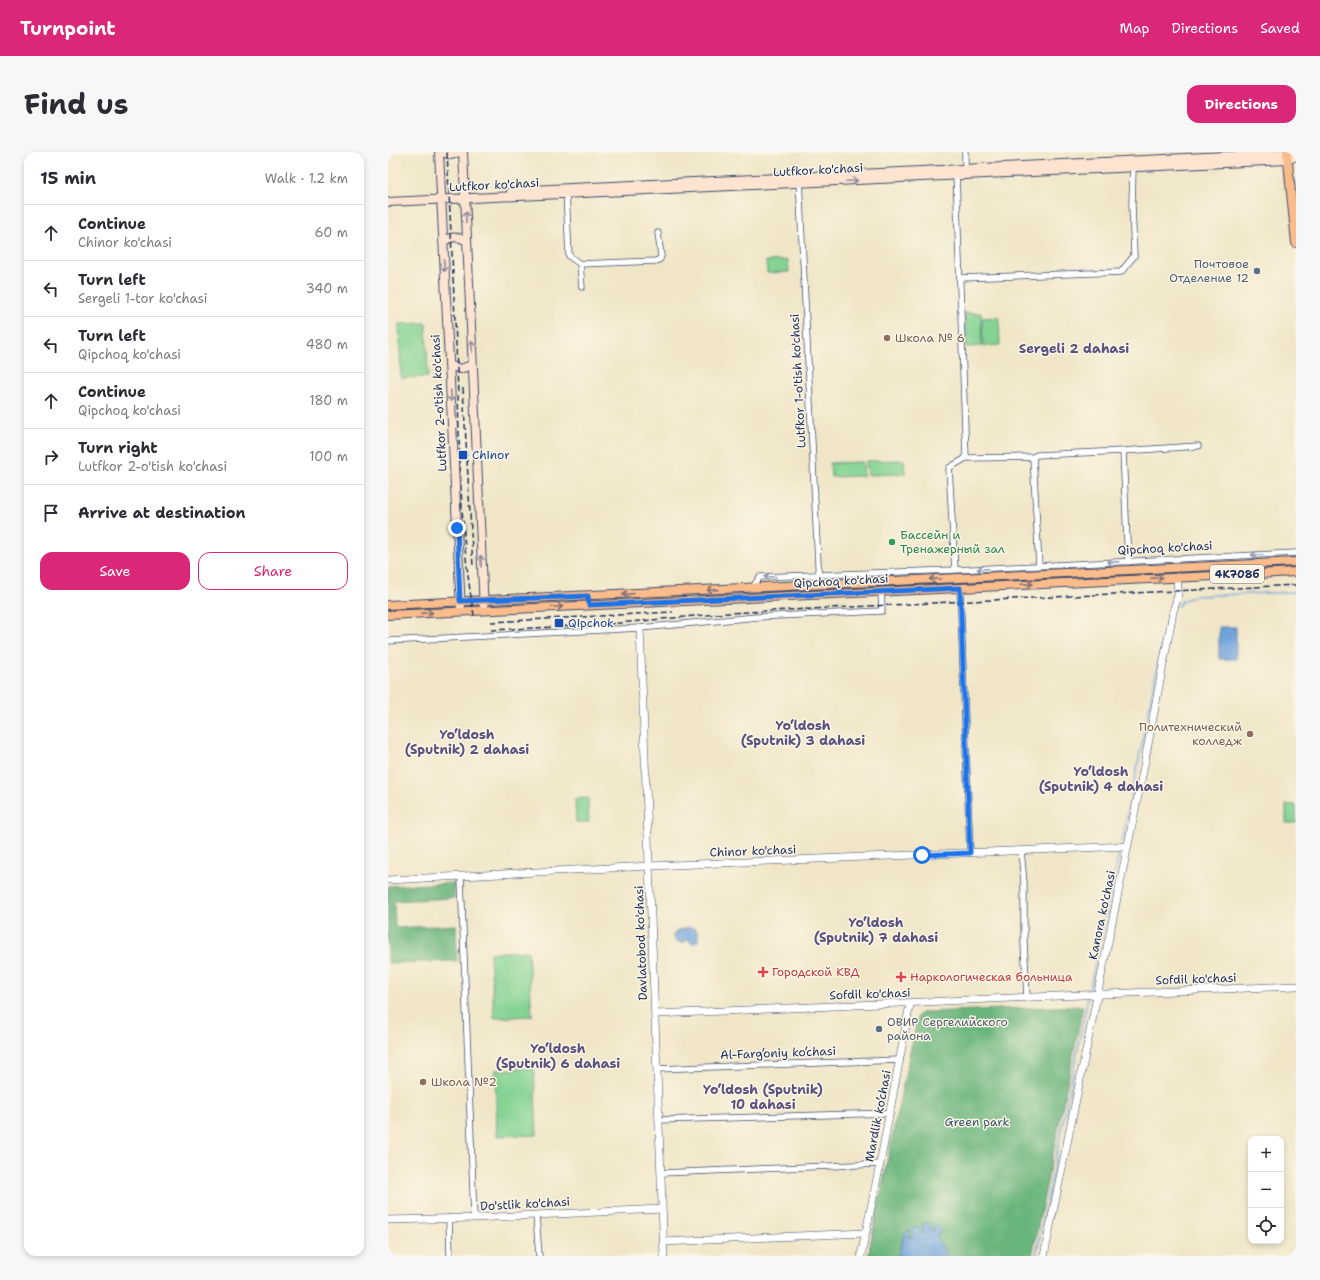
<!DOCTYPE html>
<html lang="en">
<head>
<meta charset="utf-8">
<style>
  :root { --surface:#fff; --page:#f7f7f7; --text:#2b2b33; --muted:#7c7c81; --line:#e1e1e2; --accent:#db2777 }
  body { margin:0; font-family:"Shantell Sans",sans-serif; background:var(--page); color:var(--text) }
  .controls { position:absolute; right:12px; bottom:12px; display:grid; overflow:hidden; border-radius:8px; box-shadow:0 2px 6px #0003 }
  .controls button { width:36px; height:36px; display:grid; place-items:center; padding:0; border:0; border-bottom:1px solid var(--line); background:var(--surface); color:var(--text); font:20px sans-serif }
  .stop { position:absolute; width:12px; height:12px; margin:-9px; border:3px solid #1a73e8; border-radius:50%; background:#fff }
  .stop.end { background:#1a73e8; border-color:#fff; box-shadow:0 1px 4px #0008 }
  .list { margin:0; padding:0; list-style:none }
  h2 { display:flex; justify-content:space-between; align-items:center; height:52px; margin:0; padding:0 16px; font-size:17px }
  h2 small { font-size:13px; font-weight:400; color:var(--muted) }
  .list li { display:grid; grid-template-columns:26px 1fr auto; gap:12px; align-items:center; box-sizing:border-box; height:56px; padding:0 16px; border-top:1px solid var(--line) }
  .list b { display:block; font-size:15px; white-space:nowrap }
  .list p { margin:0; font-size:13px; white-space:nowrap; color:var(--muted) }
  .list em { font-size:13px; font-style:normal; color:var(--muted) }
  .actions { display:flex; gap:8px; padding:12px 16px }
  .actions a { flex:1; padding:9px 0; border:1px solid var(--accent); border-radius:12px; text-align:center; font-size:14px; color:var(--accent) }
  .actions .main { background:var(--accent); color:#fff }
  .icon { flex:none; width:22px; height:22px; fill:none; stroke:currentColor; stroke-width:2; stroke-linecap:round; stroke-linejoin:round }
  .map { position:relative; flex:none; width:908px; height:1104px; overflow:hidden; border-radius:12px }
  header { display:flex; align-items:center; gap:24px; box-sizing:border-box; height:56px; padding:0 20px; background:var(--accent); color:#fff }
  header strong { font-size:19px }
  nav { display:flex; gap:22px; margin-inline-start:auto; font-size:14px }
  .intro { display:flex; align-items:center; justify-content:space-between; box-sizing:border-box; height:96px; padding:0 24px }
  h1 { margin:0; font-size:28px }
  .button { padding:10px 18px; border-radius:12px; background:var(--accent); color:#fff; font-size:14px; font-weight:700 }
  main { display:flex; gap:24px; padding:0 24px }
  aside { flex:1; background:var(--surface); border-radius:12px; box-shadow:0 2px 6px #0003 }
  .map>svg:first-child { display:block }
  .green { fill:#84d393; stroke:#508178 }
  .forest { fill:#6bb57d; stroke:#43726e }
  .water { fill:#6fa3db; stroke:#45699c }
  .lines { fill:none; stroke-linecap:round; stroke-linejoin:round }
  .stream { stroke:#6fa3db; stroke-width:1.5 }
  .minor-casing { stroke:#3b4a6e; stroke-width:7 }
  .tertiary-casing { stroke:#3b4a6e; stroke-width:8 }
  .secondary-casing { stroke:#3b4a6e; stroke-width:10 }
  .primary-casing { stroke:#3b4a6e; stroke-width:10 }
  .minor { stroke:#fff; stroke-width:5.5 }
  .tertiary { stroke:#fff; stroke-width:7 }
  .secondary { stroke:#fde4d1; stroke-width:8 }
  .primary { stroke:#fabc8b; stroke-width:8 }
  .rail { stroke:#1b2f5e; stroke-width:1.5; stroke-dasharray:6 3; stroke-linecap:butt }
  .oneway { stroke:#8c8a98 }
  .oneway2 { stroke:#8d97ae }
  .oneway3 { stroke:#7f6e72 }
  .route { stroke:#1a73e8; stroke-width:5 }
  .service-dot { fill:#5c6f8a; stroke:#fcf5e5; stroke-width:1.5 }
  .education-dot { fill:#8d6e63; stroke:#fcf5e5; stroke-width:1.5 }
  .transit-dot { fill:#1a4fb4; stroke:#fcf5e5; stroke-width:1.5 }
  .leisure-dot { fill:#2e9e5b; stroke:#fcf5e5; stroke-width:1.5 }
  .health-dot { fill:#e0444e; stroke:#fcf5e5; stroke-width:1.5 }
  .labels { text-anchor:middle; stroke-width:3; stroke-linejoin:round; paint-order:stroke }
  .shield { fill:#fcf5e5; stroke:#5e6a86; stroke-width:1 }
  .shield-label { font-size:11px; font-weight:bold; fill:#1b2f5e }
  .street-label { font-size:12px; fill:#1b2f5e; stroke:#fcf5e5 }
  .service-label { font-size:12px; fill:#4e5e75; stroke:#fcf5e5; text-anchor:end }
  .education-label { font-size:12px; fill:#785e54; stroke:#fcf5e5; text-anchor:start }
  .transit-label { font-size:12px; fill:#164399; stroke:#fcf5e5; text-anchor:start }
  .leisure-label { font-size:12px; fill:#27864d; stroke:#fcf5e5; text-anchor:start }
  .health-label { font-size:12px; fill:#be3a42; stroke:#fcf5e5; text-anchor:start }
  .park-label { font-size:12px; fill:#35586b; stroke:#fcf5e5 }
  .neighbourhood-label { font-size:13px; font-weight:bold; fill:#59517f; stroke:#fcf5e5 }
</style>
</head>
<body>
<header>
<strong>Turnpoint</strong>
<nav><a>Map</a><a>Directions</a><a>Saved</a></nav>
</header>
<div class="intro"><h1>Find us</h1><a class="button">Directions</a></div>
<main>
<aside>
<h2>15 min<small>Walk · 1.2 km</small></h2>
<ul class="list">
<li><svg class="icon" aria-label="ahead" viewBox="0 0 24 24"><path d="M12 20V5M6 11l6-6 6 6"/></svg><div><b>Continue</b><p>Chinor ko'chasi</p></div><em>60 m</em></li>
<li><svg class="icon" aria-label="left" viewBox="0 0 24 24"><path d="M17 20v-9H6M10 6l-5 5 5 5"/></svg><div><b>Turn left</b><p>Sergeli 1-tor ko'chasi</p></div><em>340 m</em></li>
<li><svg class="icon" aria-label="left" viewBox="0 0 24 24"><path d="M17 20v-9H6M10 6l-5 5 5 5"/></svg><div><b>Turn left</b><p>Qipchoq ko'chasi</p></div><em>480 m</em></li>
<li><svg class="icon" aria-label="ahead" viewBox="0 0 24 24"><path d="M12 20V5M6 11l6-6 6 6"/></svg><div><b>Continue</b><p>Qipchoq ko'chasi</p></div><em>180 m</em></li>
<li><svg class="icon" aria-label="right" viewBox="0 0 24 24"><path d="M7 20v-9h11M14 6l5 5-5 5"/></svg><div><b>Turn right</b><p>Lutfkor 2-o'tish ko'chasi</p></div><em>100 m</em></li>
<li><svg class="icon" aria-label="arrive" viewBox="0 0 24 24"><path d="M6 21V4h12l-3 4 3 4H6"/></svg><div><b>Arrive at destination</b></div></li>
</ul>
<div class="actions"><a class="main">Save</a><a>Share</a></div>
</aside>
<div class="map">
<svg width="908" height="1104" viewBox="0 0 908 1104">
  <rect width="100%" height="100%" fill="#fcf5e5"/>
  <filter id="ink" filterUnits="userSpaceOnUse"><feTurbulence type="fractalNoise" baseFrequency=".025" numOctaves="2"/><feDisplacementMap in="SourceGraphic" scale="8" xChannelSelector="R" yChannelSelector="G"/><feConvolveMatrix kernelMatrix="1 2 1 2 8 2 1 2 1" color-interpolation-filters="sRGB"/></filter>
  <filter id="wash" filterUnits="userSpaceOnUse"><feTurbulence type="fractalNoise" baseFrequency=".012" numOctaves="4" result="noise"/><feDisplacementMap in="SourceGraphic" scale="16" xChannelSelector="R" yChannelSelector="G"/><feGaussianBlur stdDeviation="0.9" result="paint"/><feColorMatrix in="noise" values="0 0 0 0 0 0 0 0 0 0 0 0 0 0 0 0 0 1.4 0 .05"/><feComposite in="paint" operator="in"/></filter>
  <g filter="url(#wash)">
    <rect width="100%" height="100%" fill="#f0e6c7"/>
    <!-- green -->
    <path class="green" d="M400 108 401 120 379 121 378 109Z
      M577 161H593L594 194 578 195Z
      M611 165 612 193 595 194 594 166Z
      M38 171 40 225 13 226 11 172Z
      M516 308 517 322 480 323 478 309Z
      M475 310 476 324 443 325 442 311Z
      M200 646 201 670H188L187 647Z
      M898 653H908V671H898Z
      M140 799 144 864 106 866 102 801Z
      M146 916 149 983 109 984 107 918Z"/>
    <!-- forest -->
    <path class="forest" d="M66 731V746L6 749 7 776 68 773 69 809 0 811V734Z
      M695 854 644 1104H480L510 956 530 863 536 860Z"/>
    <!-- water -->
    <path class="water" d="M831 475H848V507H831Z
      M301 775 308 777 310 781V789L307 791H304L300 788 293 791 288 789 285 784 286 781 290 779Z
      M541 1071 545 1080 546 1079V1073H550L553 1080 548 1083 559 1104H510L517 1081 522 1078V1080L520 1085 522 1086 525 1082 524 1077 530 1075 534 1083 535 1081 534 1072Z"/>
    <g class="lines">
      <!-- stream -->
      <path class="stream" d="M790 454 794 449 806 444 908 440
        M734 691 780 462 782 460
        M701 840 732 697
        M648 1104 700 845"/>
    </g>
  </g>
  <g filter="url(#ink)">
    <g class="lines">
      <defs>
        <path id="minor" d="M577 0V20
          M568 21 578 306
          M411 27 431 432
          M178 38 181 104 192 112 194 135
          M192 112 268 109 272 107 273 104 270 81
          M572 126 733 120 746 104 744 53 745 15
          M735 299 810 294
          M651 414 645 305 649 303 735 299 740 410
          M567 418 561 316 578 306 645 305
          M364 436 372 425 567 418 908 401
          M572 436 582 701
          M0 489 252 476 369 465 494 459 493 439
          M633 699 636 731V791L639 845
          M73 725 86 1066
          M269 917 512 908
          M271 968 502 961
          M273 1021 492 1012
          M148 1063 151 1104
          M61 1066 62 1104"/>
        <path id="tertiary" d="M252 476 276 1104
          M0 728 261 714 740 694
          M267 862C481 853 694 842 908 834
          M0 1068 86 1066 274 1057
          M275 1090 478 1081
          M473 1104 492 1012 522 852
          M656 1104 755 619 785 460 790 443 789 425"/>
        <path id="secondary" d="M51 0 73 459
          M54 0 63 3 71 0
          M75 0 96 458
          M123 39 899 1 906 3
          M0 50 899 8 908 4
          M55 90C63 84 70 84 79 89
          M61 213 72 217 84 213"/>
        <path id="primary" d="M899 0 908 91
          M0 453 120 447 741 418 908 410
          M0 463 908 420"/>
      </defs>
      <!-- minor casing -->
      <use href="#minor" class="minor-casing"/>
      <!-- tertiary casing -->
      <use href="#tertiary" class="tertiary-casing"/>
      <!-- secondary casing -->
      <use href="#secondary" class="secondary-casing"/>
      <!-- primary casing -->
      <use href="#primary" class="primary-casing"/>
      <!-- minor -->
      <use href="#minor" class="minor"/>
      <!-- tertiary -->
      <use href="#tertiary" class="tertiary"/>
      <!-- secondary -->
      <use href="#secondary" class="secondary"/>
      <!-- primary -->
      <use href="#primary" class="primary"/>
      <!-- rail -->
      <path class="rail" d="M59 0C63 81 67 162 70 243 72 316 73 391 86 463
        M75 236 85 415
        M103 470 285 460
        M103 478 209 473 340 461 908 433"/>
    </g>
    <!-- one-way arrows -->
    <defs><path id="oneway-shaft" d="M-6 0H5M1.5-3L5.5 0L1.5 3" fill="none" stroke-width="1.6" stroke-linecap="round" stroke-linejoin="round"/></defs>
    <g class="oneway">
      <use href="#oneway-shaft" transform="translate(464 29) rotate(-3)"/>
      <use href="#oneway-shaft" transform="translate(78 65) rotate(-91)"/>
      <use href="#oneway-shaft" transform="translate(56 114) rotate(87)"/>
      <use href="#oneway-shaft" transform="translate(84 195) rotate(-93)"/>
      <use href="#oneway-shaft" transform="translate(63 244) rotate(87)"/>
      <use href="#oneway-shaft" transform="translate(93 409) rotate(-92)"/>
    </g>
    <g class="oneway2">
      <use href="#oneway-shaft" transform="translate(869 403) rotate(178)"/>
      <use href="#oneway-shaft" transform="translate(725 410) rotate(178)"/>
      <use href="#oneway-shaft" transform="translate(595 417) rotate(177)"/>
      <use href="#oneway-shaft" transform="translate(382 425) rotate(178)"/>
    </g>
    <g class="oneway3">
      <use href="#oneway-shaft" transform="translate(769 426) rotate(-3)"/>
      <use href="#oneway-shaft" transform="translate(547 427) rotate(178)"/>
      <use href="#oneway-shaft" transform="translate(639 432) rotate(-3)"/>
      <use href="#oneway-shaft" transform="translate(325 438) rotate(177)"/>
      <use href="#oneway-shaft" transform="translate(240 442) rotate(177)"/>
      <use href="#oneway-shaft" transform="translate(169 455) rotate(-3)"/>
      <use href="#oneway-shaft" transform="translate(39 461) rotate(-3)"/>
    </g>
  </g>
  <g class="lines" filter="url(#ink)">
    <!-- route -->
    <path class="route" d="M69 376 72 449 200 444 201 453 572 436 582 701 534 703"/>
  </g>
  <!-- markers -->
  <g class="service-dot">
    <circle cx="869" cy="119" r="4"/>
    <circle cx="491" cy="877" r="4"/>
  </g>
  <g class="education-dot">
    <circle cx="499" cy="186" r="4"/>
    <circle cx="862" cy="582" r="4"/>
    <circle cx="35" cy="930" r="4"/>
  </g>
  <g class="transit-dot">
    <rect x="70" y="298" width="10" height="10" rx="2"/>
    <rect x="166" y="466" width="10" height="10" rx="2"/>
  </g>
  <circle class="leisure-dot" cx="504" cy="390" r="4"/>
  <g class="health-dot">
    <path d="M373 814h4v4h4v4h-4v4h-4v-4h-4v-4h4z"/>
    <path d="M511 819h4v4h4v4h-4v4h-4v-4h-4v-4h4z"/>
  </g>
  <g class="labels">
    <!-- shield labels -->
    <rect class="shield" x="822" y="413" width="54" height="18" rx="3"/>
    <g class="shield-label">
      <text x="849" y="426">4К708б</text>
    </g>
    <!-- street labels -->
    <g class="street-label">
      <text transform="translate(430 18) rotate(-3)" y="4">Lutfkor ko'chasi</text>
      <text transform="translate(106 33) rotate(-3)" y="4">Lutfkor ko'chasi</text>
      <text transform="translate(410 229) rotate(-93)" y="4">Lutfkor 1-o'tish ko'chasi</text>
      <text transform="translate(51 251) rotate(-93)" y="4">Lutfkor 2-o'tish ko'chasi</text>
      <text transform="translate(777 396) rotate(-3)" y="4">Qipchoq ko'chasi</text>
      <text transform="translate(453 429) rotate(-3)" y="4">Qipchoq ko'chasi</text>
      <text transform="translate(365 699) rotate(-2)" y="4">Chinor ko'chasi</text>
      <text transform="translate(714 763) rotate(-78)" y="4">Kanora ko'chasi</text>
      <text transform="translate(253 791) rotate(-92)" y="4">Davlatobod ko'chasi</text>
      <text transform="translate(808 827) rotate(-2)" y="4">Sofdil ko'chasi</text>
      <text transform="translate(482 842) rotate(-2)" y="4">Sofdil ko'chasi</text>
      <text transform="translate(390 901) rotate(-2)" y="4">Al-Farg‘oniy ko‘chasi</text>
      <text transform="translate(490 964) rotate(-79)" y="4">Mardlik ko‘chasi</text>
      <text transform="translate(137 1052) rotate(-3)" y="4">Do'stlik ko'chasi</text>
    </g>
    <!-- service labels -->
    <g class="service-label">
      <text x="861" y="116">Почтовое<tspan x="861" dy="14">Отделение 12</tspan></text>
      <text x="499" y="874" text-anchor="start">ОВИР Сергелийского<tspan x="499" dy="14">района</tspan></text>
    </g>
    <!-- education labels -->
    <g class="education-label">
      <text x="507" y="190">Школа № 6</text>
      <text x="854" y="579" text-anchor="end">Политехнический<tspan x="854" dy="14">колледж</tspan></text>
      <text x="43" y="934">Школа №2</text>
    </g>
    <!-- transit labels -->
    <g class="transit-label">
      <text x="84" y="307">Chinor</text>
      <text x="180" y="475">Qipchok</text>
    </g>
    <!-- leisure labels -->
    <g class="leisure-label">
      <text x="512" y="387">Бассейн и<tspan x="512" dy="14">Тренажерный зал</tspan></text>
    </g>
    <!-- health labels -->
    <g class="health-label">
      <text x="384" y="824">Городской КВД</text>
      <text x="522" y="829">Наркологическая больница</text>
    </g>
    <!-- park labels -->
    <g class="park-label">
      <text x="589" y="974">Green park</text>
    </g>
    <!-- neighbourhood labels -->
    <g class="neighbourhood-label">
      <text x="686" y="201">Sergeli 2 dahasi</text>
      <text x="415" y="578">Yo‘ldosh<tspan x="415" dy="15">(Sputnik) 3 dahasi</tspan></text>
      <text x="79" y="587">Yo‘ldosh<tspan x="79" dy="15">(Sputnik) 2 dahasi</tspan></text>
      <text x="713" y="624">Yo‘ldosh<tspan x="713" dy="15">(Sputnik) 4 dahasi</tspan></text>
      <text x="488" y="775">Yo‘ldosh<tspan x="488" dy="15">(Sputnik) 7 dahasi</tspan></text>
      <text x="170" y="901">Yo‘ldosh<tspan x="170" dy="15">(Sputnik) 6 dahasi</tspan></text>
      <text x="375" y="942">Yo‘ldosh (Sputnik)<tspan x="375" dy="15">10 dahasi</tspan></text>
    </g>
  </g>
</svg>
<div class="controls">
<button>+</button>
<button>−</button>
<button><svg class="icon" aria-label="locate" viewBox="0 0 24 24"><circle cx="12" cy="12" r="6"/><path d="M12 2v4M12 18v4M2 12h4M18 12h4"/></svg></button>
</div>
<div class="stop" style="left:534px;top:703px"></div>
<div class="stop end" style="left:69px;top:376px"></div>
</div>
</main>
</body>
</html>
